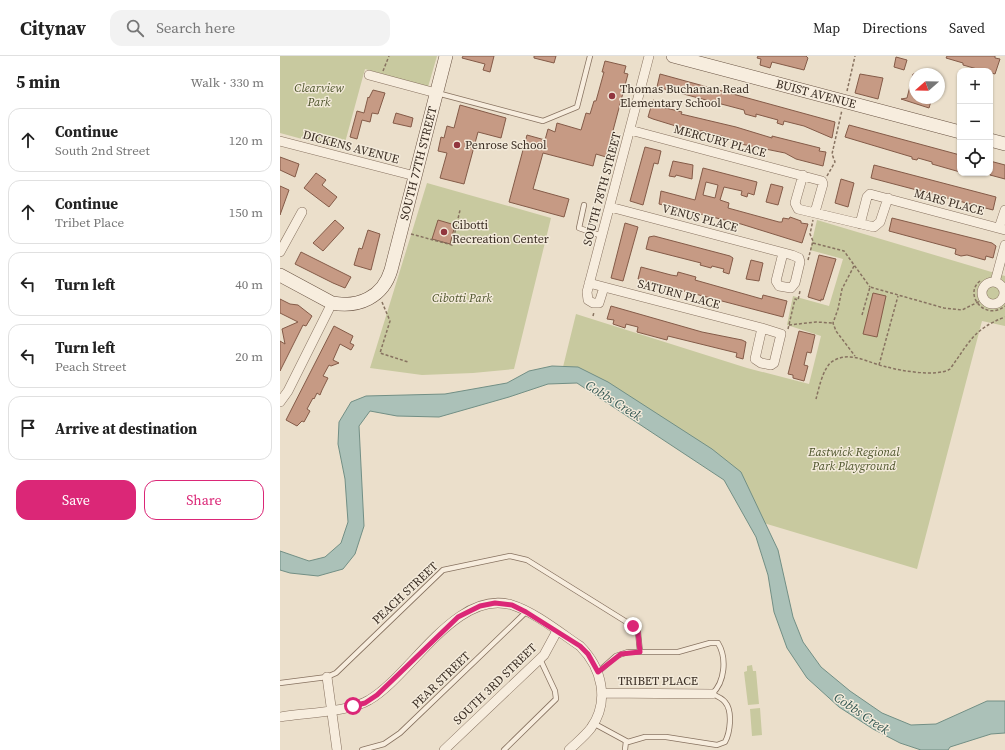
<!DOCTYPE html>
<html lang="en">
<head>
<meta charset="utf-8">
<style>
  :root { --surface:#fff; --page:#f2f2f2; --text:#222; --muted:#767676; --line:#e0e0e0; --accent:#db2777 }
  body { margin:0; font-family:"Source Serif 4",serif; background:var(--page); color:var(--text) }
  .controls { position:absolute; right:12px; top:12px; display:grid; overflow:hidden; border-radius:8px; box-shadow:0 1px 3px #0004 }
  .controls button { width:36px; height:36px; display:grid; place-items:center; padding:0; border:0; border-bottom:1px solid var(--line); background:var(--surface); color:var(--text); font:20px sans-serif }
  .compass { position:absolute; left:629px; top:12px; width:36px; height:36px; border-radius:50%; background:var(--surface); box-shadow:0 1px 3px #0004; rotate:250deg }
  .stop { position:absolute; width:12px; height:12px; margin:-9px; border:3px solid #db2777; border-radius:50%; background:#fff }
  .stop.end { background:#db2777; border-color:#fff; box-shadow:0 1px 4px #0008 }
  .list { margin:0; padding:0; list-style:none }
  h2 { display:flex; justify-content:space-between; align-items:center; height:52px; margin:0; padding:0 16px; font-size:17px }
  h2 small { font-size:13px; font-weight:400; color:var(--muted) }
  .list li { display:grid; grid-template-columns:26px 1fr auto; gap:12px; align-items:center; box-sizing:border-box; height:64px; margin:0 8px 8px; padding:0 8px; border:1px solid var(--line); border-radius:12px }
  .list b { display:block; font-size:15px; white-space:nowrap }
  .list p { margin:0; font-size:13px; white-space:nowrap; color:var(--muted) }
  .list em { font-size:13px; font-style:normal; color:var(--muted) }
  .actions { display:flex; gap:8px; padding:12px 16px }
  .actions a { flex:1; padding:9px 0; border:1px solid var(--accent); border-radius:12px; text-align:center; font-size:14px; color:var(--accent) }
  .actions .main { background:var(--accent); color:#fff }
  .icon { flex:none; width:22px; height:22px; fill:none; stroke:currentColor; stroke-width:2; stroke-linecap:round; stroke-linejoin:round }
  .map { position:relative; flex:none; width:725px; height:694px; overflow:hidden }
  header { display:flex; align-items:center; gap:24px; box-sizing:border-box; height:56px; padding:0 20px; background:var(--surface); border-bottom:1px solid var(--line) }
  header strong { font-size:19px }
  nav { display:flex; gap:22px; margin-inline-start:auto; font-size:14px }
  .search { width:280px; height:36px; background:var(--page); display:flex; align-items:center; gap:10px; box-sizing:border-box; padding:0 14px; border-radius:12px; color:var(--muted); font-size:15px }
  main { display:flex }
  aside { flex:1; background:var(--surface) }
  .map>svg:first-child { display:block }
  .green { fill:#c8c99f }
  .water { fill:#abc1b8; stroke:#728f85 }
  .building { fill:#c69a84; stroke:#845b48; fill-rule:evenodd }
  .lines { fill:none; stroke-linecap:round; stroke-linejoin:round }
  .lane-casing { stroke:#877260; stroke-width:6 }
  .street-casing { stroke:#877260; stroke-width:10 }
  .secondary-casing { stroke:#695343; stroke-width:14 }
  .path { stroke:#877260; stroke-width:1.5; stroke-dasharray:3 2; stroke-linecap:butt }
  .lane { stroke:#f7edde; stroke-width:4.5 }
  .street { stroke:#f7edde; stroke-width:9 }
  .secondary { stroke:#f7edde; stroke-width:13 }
  .route { stroke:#db2777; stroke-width:5 }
  .poi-dot { fill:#91363e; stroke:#f3eada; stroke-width:1.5 }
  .labels { text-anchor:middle; stroke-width:3; stroke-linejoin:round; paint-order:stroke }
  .park-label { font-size:12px; font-style:italic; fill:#4d542b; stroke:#f3eada }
  .poi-label { font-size:12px; fill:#392c22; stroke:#f3eada; text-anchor:start }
  .street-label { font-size:12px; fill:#392c22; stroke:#f3eada }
  .water-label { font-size:13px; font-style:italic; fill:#335752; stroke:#f3eada }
</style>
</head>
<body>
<header>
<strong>Citynav</strong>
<div class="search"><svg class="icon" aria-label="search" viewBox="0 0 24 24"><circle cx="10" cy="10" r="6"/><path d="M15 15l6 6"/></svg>Search here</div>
<nav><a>Map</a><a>Directions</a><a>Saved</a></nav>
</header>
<main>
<aside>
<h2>5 min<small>Walk · 330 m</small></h2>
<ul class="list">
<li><svg class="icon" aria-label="ahead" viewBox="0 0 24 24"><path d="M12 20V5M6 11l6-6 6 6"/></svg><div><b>Continue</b><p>South 2nd Street</p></div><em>120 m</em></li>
<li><svg class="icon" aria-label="ahead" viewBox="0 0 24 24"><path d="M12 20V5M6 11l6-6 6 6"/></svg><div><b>Continue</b><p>Tribet Place</p></div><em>150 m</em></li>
<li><svg class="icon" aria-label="left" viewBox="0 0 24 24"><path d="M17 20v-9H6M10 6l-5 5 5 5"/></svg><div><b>Turn left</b></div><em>40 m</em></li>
<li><svg class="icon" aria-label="left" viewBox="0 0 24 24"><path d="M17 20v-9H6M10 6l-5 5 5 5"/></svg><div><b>Turn left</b><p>Peach Street</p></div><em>20 m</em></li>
<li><svg class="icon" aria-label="arrive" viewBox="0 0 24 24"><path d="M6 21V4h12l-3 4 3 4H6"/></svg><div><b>Arrive at destination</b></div></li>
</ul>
<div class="actions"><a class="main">Save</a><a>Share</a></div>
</aside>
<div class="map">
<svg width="725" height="694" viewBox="0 0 725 694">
  <rect width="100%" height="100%" fill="#ebdfcb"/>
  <!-- green -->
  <path class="green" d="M0 0H157L148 31 85 13 63 94 0 77Z
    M147 127 271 162 234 313 193 317 142 319 90 312Z
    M537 164 725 220V270L702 265 637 513 480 466 451 409 283 311 296 258 467 312 529 328 541 280 507 269 513 240 549 250 563 203 530 194Z
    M472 609 473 615H476L479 648 468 649 464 616 467 615V610Z
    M480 652 482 679 472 680 470 653Z"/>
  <!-- water -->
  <path class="water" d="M272 310 298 311 328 326 432 393 461 416 498 494 513 561 523 586 541 611 570 635 602 657 631 669 656 668 707 645H725V677L711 678 670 691 668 694H641L620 687 593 673 559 651 527 622 507 592 494 556 488 519 476 481 444 424 297 327 268 328 229 341 159 361 117 360 90 355 79 370 84 470 75 498 63 513 38 520 10 517 0 514V495L29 505 45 501 61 487 68 466 65 423 58 388 59 366 71 346 86 340 165 338 227 327 249 315Z"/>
  <!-- building -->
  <path class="building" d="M183 0H214L210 16 203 14 205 8 182 2Z
    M254 0H276L274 7 254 2Z
    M478 0H526L528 2 524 14 492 6 490 12 480 9 481 3 477 2Z
    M667 0H715V2L720 3 715 18 683 9V7L666 2Z
    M616 1 627 4 624 14 614 11Z
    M325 5 346 10 344 17 348 18 326 101 316 98 313 110 263 97 253 133 289 143 284 161 229 146 247 79 265 84 268 73 275 76 277 67 301 74 306 57 310 58 314 45H316L324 16H322Z
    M380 18 555 66 552 82 524 70 504 65 503 69 497 67 498 64 476 58V61L465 58 464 54 377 31Z
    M580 18 603 22 598 43 575 37Z
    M633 18H635V42H652L649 52 621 43 627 42Z
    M93 34 105 37 98 58 92 57 90 66 82 64 77 83 70 81 77 55 84 57 88 41 89 42Z
    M373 44 379 46 378 50 402 56 401 58 456 71 492 82V80L540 92 539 95 546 96 543 110 516 103 505 97 456 87V86L445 81 423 75H412L373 63 368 61Z
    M180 49 226 62 221 82 198 76 184 128 160 122 167 97 158 95 161 81 164 82 167 70 174 72Z
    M116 57 133 62 131 71 113 67Z
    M569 69 680 99V116L652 108V106L638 102 637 104 632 103V101L565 81Z
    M365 91 381 95 378 108 374 107 363 149 350 145Z
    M0 101 19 108 15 121 0 114Z
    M393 105 413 109 412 123 396 119 395 121 389 120Z
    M710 105 725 109V123L710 119Z
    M594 109 716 141 713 154 591 122Z
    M423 112 477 126 474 139 468 137 467 141 461 139 462 135 444 131 440 144 449 147 448 152 499 166H502L503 162 509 163 510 161 521 165V167L528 168 522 187 461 168 379 148 381 135 415 144ZM426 126 438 129 435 142 423 139Z
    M36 117 46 124 42 129 57 141 49 151 24 132Z
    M561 123 574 127 568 151 555 147Z
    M491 128 503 131 498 149 486 146Z
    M0 130 9 134 0 159Z
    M612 162 712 187 716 190 713 202 706 200 705 204 687 199 681 200 675 198 676 193 609 175Z
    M55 164 64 172 43 195 33 187Z
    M158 164 175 169 170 188 152 183Z
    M345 167 358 171 343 225 331 222Z
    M88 174 100 178 91 214 74 209 79 192 82 193Z
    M374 180 450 200 453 202 449 218 443 216 444 213 432 210 431 212 420 209 421 207 366 193 369 181Z
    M21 196 71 221 65 232 53 227 15 208Z
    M539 199 556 203 543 244 541 243V245L528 241Z
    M471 204 483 207 479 225 466 223Z
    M361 211 391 219 397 220 398 216 416 221 415 224 482 243 483 239 507 245 503 261 358 223Z
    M593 237 606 240 597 281 583 278Z
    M0 243 10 248 18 249 32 260 26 270 23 269 0 315V285L5 288 2 273 18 266 0 257Z
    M331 250 422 276 462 284 466 286 463 303 456 301 457 297 388 280 387 284 383 283 357 276 358 271 346 268 345 272 333 268 334 264 327 263Z
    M54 270 73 280 70 287 74 289 71 294 60 288 53 304 59 307 51 310 49 309 43 320 48 322 42 334 40 339 37 337 34 343 33 342 27 353 30 355 24 366 22 365 17 370 6 364Z
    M519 275 535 279 531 297 527 296 524 309 528 310 524 325 513 322V319L508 318Z"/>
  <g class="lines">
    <defs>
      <path id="lane" d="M157 37 263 65 297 51 310 0
        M304 149 299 172 322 180
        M0 627 47 621 56 617 163 514 230 500 247 504 353 570 358 576 360 596
        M313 667 348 686 365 681H386L437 689 445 686C450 677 453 655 445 646 442 642 437 640 432 638 445 626 447 602 438 587H430L398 596H348L336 600 318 616
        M82 694 104 688 120 677 246 556
        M224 694 276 643 275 635 260 603
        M345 694 346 685"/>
      <path id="street" d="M89 19 156 37
        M350 74 542 125 543 128 535 156
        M0 85 135 120
        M523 119 515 147 518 153 594 171 600 166 608 142
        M330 151 512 199 519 202 520 206 515 227 511 232 499 230 496 225 503 197
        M580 168 587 141 590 138 725 174
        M719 172 725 154
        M0 196 22 156
        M715 226 725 189
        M702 237a11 11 0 1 1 22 0a11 11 0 1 1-22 0Z
        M309 227 324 231 482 272 501 278 494 307 491 309 481 307 475 303 482 272
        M324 231 319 247H313L308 244 307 236 369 0
        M0 346 8 335 52 247
        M47 621 57 694
        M322 637 432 638
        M0 661C24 657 70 656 89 644 131 620 176 532 232 549 253 555 282 578 300 590 322 612 330 645 311 672 305 680 296 687 289 694
        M164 694 264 599 277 575"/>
      <g id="secondary">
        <path id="s1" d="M393 0 680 76"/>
        <path d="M710 84 725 88"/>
        <path id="s2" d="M0 219 52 247C79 252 103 241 111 214L166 0"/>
      </g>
    </defs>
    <!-- lane casing -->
    <use href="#lane" class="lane-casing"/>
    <!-- street casing -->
    <use href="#street" class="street-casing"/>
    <!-- secondary casing -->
    <use href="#secondary" class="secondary-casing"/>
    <!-- path -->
    <path class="path" d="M103 15 109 0
      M567 35 575 0
      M547 120 555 106 552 98 562 54
      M131 178 172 189 180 154
      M533 187 564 195 590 231
      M528 204 533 185 530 178 533 164
      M574 210 562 233 558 253 553 267 556 275 575 300
      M700 225C683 238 705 266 725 250
      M723 241 725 242
      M102 246 110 265 100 297 128 306
      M582 259 590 231 664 252 682 254 704 243
      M313 260 314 256
      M509 269 536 266 553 267
      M508 273 515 243 518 244 520 235
      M599 309 618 240
      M536 343C539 332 543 311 553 305 571 294 590 308 607 311 621 315 658 321 670 313 689 287 693 273 725 261"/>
    <!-- lane -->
    <use href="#lane" class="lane"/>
    <!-- street -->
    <use href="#street" class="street"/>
    <!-- secondary -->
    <use href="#secondary" class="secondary"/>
  </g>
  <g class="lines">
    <!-- route -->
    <path class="route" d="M73 650 85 647 97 639 178 561 200 550 215 547 232 549 246 556 300 590 308 598 318 616 341 598 360 596 358 576 353 570"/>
  </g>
  <!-- markers -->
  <g class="poi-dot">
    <circle cx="332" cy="40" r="4"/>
    <circle cx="177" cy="89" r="4"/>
    <circle cx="164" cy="176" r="4"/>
  </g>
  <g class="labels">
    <!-- park labels -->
    <g class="park-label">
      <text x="39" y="36">Clearview<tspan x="39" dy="14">Park</tspan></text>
      <text x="182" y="246">Cibotti Park</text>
      <text x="574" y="400">Eastwick Regional<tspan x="574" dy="14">Park Playground</tspan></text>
    </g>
    <!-- poi labels -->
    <g class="poi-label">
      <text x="340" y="37">Thomas Buchanan Read<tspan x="340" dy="14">Elementary School</tspan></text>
      <text x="185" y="93">Penrose School</text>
      <text x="172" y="173">Cibotti<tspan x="172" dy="14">Recreation Center</tspan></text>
    </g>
    <!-- street labels -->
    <g class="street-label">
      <text dy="4" stroke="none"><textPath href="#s1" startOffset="148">BUIST AVENUE</textPath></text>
      <text transform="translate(440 85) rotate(15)" y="4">MERCURY PLACE</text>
      <text transform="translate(71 91) rotate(15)" y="4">DICKENS AVENUE</text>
      <text dy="4" stroke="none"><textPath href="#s2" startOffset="244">SOUTH 77TH STREET</textPath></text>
      <text transform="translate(322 133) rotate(-75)" y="4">SOUTH 78TH STREET</text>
      <text transform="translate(669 146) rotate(15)" y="4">MARS PLACE</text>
      <text transform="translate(420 162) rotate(15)" y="4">VENUS PLACE</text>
      <text transform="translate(399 238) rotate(15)" y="4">SATURN PLACE</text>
      <text transform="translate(125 537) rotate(-43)" y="4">PEACH STREET</text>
      <text transform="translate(161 624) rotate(-44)" y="4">PEAR STREET</text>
      <text x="378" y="629">TRIBET PLACE</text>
      <text transform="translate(215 628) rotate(-44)" y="4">SOUTH 3RD STREET</text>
    </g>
    <!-- water labels -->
    <g class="water-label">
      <text transform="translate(334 344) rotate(32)" y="5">Cobbs Creek</text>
      <text transform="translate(582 657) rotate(34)" y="5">Cobbs Creek</text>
    </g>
  </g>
</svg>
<div class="controls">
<button>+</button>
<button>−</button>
<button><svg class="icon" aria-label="locate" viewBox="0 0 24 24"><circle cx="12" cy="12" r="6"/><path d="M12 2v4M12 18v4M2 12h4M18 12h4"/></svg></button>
</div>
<svg class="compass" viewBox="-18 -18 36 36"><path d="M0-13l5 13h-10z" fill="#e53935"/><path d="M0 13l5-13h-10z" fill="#767676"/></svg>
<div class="stop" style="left:73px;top:650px"></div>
<div class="stop end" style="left:353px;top:570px"></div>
</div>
</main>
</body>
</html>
